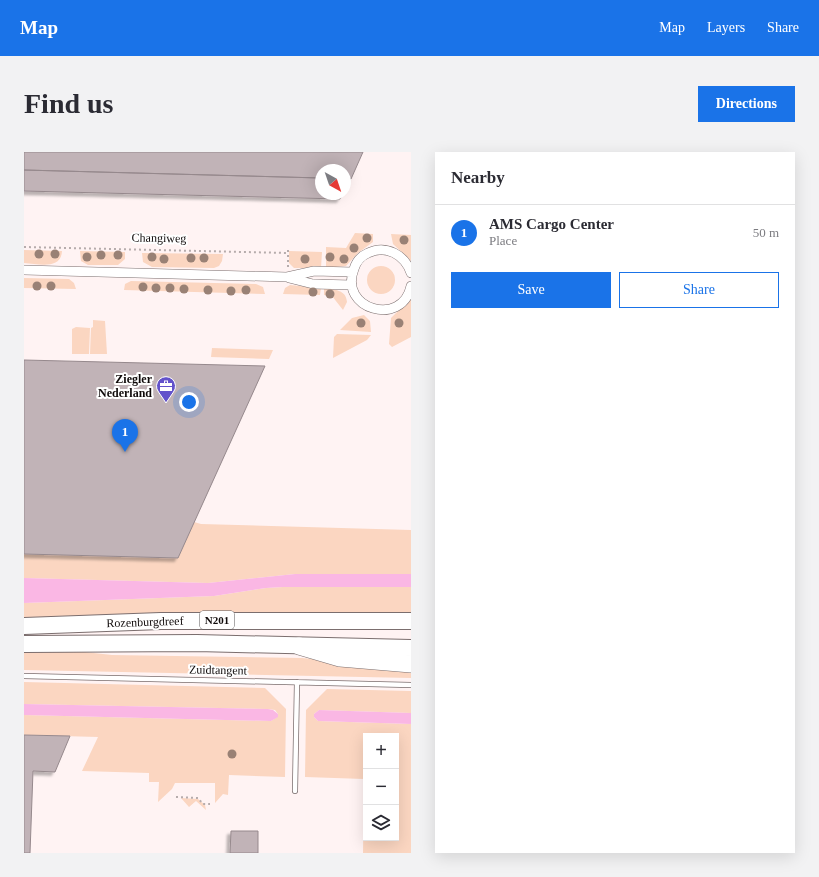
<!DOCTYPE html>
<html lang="en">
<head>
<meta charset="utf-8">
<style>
  :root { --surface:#fff; --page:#f2f2f3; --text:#2b2b33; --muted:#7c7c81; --line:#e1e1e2; --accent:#1a73e8 }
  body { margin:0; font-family:"Times New Roman",serif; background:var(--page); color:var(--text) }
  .controls { position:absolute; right:12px; bottom:12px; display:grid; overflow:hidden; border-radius:0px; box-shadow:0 4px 16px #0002 }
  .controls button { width:36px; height:36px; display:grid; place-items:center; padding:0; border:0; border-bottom:1px solid var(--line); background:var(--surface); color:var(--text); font:20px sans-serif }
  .compass { position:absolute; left:291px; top:12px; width:36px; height:36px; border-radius:50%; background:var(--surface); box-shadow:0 4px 16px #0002; rotate:140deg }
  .you { position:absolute; left:165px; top:250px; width:14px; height:14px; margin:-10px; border:3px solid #fff; border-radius:50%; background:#1a73e8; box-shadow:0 0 0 6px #1a73e833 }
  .badge { display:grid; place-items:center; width:26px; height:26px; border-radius:50%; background:var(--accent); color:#fff; font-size:13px; font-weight:700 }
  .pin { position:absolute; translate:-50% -33px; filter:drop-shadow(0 1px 2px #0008) }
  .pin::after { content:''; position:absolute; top:21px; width:14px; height:12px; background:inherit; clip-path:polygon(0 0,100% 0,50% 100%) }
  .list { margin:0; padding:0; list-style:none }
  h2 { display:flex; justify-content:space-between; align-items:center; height:52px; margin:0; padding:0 16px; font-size:17px }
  h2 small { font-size:13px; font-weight:400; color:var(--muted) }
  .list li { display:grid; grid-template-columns:26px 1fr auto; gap:12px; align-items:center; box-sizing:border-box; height:56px; padding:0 16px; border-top:1px solid var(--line) }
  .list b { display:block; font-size:15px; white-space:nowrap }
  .list p { margin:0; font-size:13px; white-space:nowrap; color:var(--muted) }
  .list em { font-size:13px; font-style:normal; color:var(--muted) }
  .actions { display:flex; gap:8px; padding:12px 16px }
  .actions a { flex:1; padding:9px 0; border:1px solid var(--accent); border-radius:0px; text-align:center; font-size:14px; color:var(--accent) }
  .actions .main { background:var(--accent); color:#fff }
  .icon { flex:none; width:22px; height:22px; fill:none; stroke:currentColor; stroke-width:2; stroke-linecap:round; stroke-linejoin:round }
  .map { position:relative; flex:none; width:387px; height:701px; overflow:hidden; border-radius:0px }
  header { display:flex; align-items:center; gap:24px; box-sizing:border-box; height:56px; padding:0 20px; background:var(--accent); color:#fff }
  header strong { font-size:19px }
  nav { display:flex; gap:22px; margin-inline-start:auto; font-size:14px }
  .intro { display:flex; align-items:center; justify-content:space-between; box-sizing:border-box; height:96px; padding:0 24px }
  h1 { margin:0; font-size:28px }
  .button { padding:10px 18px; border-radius:0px; background:var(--accent); color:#fff; font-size:14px; font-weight:700 }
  main { display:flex; gap:24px; padding:0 24px }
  aside { flex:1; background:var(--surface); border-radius:0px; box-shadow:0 4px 16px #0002 }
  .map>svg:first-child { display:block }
  .green { fill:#fbd6c1; fill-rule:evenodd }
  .water { fill:#fab7e4 }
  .building { fill:#c1b3b7; stroke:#96898d; filter:url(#shadow) }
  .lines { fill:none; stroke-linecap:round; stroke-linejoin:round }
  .service-casing { stroke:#7b6e6e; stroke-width:6 }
  .minor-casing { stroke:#7b6e6e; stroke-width:10 }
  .trunk-casing { stroke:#7b6e6e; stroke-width:18 }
  .motorway-casing { stroke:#7b6e6e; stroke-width:18 }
  .path { stroke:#b6acac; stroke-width:2; stroke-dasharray:2 3; stroke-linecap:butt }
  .service { stroke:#fff; stroke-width:4.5 }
  .minor { stroke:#fff; stroke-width:9 }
  .trunk { stroke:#fff; stroke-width:16 }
  .motorway { stroke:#fff; stroke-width:17 }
  .tree { fill:#998175 }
  .labels { text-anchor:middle; stroke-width:4; stroke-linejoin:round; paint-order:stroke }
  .shield { fill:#fff; stroke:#575454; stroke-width:1 }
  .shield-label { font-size:11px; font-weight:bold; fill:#0f0a0a }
  .street-label { font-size:12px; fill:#0f0a0a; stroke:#fff }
  .poi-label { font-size:12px; font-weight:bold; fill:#0f0a0a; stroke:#fff; text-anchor:end }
</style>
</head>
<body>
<header>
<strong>Map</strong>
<nav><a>Map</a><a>Layers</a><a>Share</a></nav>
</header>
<div class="intro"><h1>Find us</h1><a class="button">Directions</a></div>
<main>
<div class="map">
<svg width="387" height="701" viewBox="0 0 387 701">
  <defs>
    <filter id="shadow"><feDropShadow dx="-3.5" dy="3.5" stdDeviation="1" flood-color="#0004"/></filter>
  </defs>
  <rect width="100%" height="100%" fill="#fff3f3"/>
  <!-- green -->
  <path class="green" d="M331 81 349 82V90L334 101 322 114 302 116V95L322 96Z
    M367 82 387 83V109L369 92Z
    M0 98 38 99C37 118 15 112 0 111Z
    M56 99 101 100V107L94 113H64L57 109Z
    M265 99 298 100 297 116H270L265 111Z
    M118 101 199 102 198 109 195 114 190 116 128 115 119 110Z
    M343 128a14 14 0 1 1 28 0a14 14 0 1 1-28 0Z
    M0 126 45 127 50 131 52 137 0 136Z
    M107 129 232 132 239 135 241 142 100 138 101 132Z
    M266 133 297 136 296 143 259 142 261 136Z
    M300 136C310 138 322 137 323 150L319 158 308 144 300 143Z
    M387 146V185L368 195 365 192 367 166Z
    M340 163 346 169 347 180 316 178 328 166Z
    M69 168 81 169 83 202H66L67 176 69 175Z
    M52 175 66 176 65 202H48V177Z
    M313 182 347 183 343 188 309 206 310 185Z
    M188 196 249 198 245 207 187 205Z
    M170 370 177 372 387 378V422H271L184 431 0 426V402L154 406Z
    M259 435H387V463L0 468V451L190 444 242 436Z
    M42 498 88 503 278 506 387 516V526L0 518V499Z
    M0 530 241 536 262 557 261 625 205 623 204 643 199 642 191 651V631H151L148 637 134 650 135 630H125V621L58 619 74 585 0 583V563L247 569 253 565 254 562 251 558 244 557 0 552Z
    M303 537 387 539V561L295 558 290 562V565L294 569 387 572V701H339L340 627 281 625 282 558ZM342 584H372V686H342Z
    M157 646 174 647 181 653 182 658 172 649 165 655Z"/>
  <!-- water -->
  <path class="water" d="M271 422H387V435H259L242 436 190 444 0 451V426L184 431Z
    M0 552 244 557 249 558 254 562V565L247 569 0 563Z
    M295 558 387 561V572L294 569 290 565V562Z"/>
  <!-- building -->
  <path class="building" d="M0 0H339L327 27 321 26V18H297V26L0 18Z
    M0 18 297 26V42H319L316 47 0 39Z
    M0 208 241 214 154 406 0 402Z
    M0 583 46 584 31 620 9 619 6 701H0Z
    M207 679H234V701H206Z"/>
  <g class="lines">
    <defs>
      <path id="service" d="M0 524 387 533
        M271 639 273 530"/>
      <path id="minor" d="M0 118 263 125 290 119 328 120
        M387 121C381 103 362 92 344 101 337 104 332 110 330 117 314 157 378 176 387 134
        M265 126 289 132 328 133"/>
      <path id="trunk" d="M0 474 137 469H387
        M0 492 173 491 387 496"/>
      <path id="motorway" d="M275 494 316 506 387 512"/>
    </defs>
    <!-- service casing -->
    <use href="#service" class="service-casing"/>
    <!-- minor casing -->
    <use href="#minor" class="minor-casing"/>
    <!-- trunk casing -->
    <use href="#trunk" class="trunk-casing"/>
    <!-- motorway casing -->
    <use href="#motorway" class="motorway-casing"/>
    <!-- path -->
    <path class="path" d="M0 95 264 101
      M264 115V96
      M152 645 174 646 179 652H186"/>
    <!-- service -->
    <use href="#service" class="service"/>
    <!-- minor -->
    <use href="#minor" class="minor"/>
    <!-- trunk -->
    <use href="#trunk" class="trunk"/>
    <!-- motorway -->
    <use href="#motorway" class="motorway"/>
  </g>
  <!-- trees -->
  <g class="tree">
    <circle cx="343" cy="86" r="4.5"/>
    <circle cx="380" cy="88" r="4.5"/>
    <circle cx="330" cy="96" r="4.5"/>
    <circle cx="15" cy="102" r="4.5"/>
    <circle cx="31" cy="102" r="4.5"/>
    <circle cx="77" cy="103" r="4.5"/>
    <circle cx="94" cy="103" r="4.5"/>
    <circle cx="63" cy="105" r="4.5"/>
    <circle cx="128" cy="105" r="4.5"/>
    <circle cx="306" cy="105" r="4.5"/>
    <circle cx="167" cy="106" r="4.5"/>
    <circle cx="180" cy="106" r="4.5"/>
    <circle cx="140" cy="107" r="4.5"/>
    <circle cx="281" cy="107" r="4.5"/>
    <circle cx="320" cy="107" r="4.5"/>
    <circle cx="13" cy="134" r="4.5"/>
    <circle cx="27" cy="134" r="4.5"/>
    <circle cx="119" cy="135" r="4.5"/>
    <circle cx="132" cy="136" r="4.5"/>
    <circle cx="146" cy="136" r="4.5"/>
    <circle cx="160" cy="137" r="4.5"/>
    <circle cx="184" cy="138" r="4.5"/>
    <circle cx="222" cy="138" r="4.5"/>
    <circle cx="207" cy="139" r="4.5"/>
    <circle cx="289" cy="140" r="4.5"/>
    <circle cx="306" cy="142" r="4.5"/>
    <circle cx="337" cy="171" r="4.5"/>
    <circle cx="375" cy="171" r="4.5"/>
    <circle cx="208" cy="602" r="4.5"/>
  </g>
  <!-- icons -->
  <defs>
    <symbol id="office-pin" viewBox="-11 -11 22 30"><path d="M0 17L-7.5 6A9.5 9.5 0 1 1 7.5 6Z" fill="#6352cb" stroke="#fff"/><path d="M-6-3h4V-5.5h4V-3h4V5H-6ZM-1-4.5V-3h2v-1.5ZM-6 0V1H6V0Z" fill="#fff"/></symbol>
  </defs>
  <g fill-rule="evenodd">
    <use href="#office-pin" x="131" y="223" width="22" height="30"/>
  </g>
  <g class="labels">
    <!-- shield labels -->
    <rect class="shield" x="176" y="459" width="34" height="18" rx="3"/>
    <g class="shield-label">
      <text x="193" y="472">N201</text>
    </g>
    <!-- street labels -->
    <g class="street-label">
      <text transform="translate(135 86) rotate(1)" y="4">Changiweg</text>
      <text transform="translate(121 470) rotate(-2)" y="4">Rozenburgdreef</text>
      <text transform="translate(194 518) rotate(1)" y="4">Zuidtangent</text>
    </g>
    <!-- poi labels -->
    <g class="poi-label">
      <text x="128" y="231">Ziegler<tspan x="128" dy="14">Nederland</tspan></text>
    </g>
  </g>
</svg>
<div class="controls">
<button>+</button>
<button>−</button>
<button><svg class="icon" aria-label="layers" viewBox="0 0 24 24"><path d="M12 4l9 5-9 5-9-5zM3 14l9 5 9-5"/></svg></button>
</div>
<svg class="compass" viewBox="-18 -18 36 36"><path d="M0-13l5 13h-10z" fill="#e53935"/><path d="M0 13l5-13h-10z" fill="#7c7c81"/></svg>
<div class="you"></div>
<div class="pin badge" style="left:101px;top:300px">1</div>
</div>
<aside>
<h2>Nearby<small></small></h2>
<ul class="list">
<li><span class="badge">1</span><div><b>AMS Cargo Center</b><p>Place</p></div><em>50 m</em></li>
</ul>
<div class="actions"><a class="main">Save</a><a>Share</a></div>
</aside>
</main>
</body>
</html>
